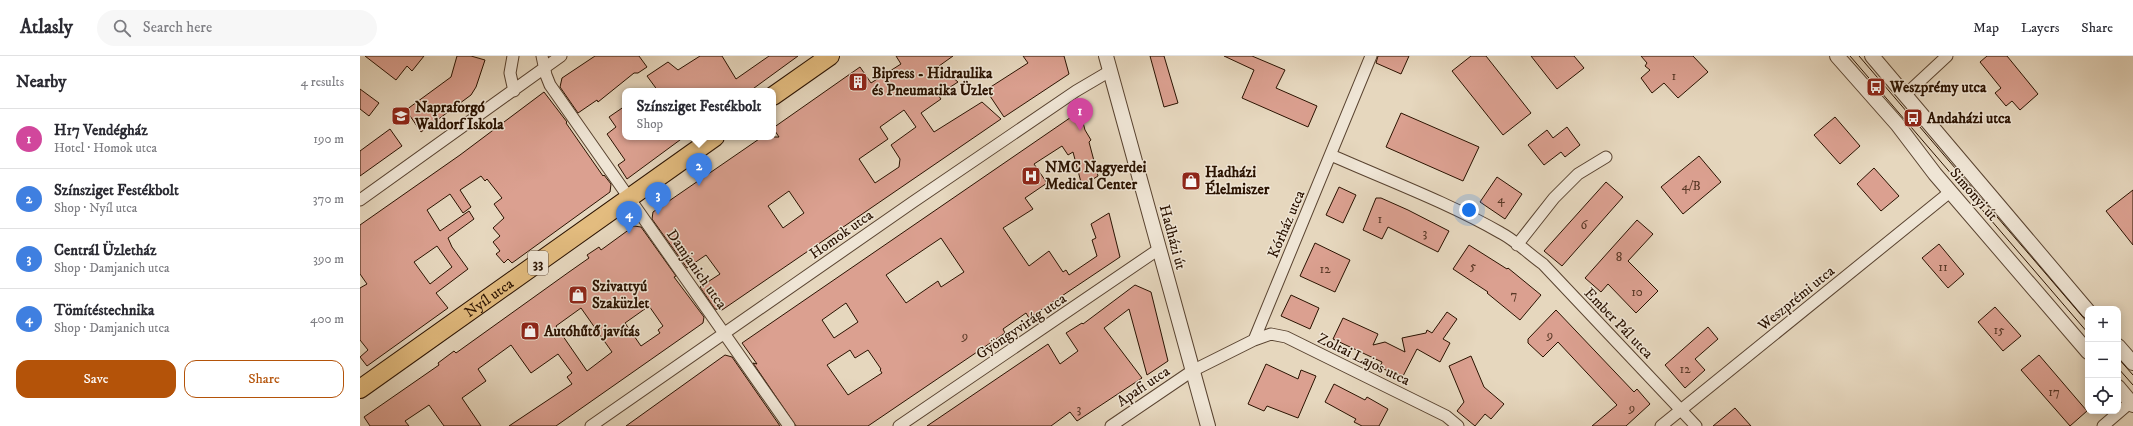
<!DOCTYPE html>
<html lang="en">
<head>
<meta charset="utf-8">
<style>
  :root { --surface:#fff; --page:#f7f7f7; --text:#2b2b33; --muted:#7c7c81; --line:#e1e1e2; --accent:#b45309 }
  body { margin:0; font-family:"IM FELL DW Pica",serif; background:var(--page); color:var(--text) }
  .controls { position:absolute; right:12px; bottom:12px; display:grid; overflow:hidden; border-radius:8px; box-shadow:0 2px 10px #0003 }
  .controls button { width:36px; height:36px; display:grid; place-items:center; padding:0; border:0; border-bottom:1px solid var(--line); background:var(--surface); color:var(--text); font:20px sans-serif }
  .you { position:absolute; left:1109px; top:154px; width:14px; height:14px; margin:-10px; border:3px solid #fff; border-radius:50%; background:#1a73e8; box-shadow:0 0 0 6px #1a73e833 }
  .badge { display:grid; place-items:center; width:26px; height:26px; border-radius:50%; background:var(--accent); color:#fff; font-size:13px; font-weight:700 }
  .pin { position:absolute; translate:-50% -33px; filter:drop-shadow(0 1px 2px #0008) }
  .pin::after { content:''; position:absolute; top:21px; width:14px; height:12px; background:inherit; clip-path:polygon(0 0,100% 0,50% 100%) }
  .popup { position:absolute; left:262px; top:32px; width:154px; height:52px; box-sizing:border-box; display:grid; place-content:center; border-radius:8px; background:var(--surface); filter:drop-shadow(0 1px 3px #0005); font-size:13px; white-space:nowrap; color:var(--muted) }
  .popup b { font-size:15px; color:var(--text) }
  .popup::after { content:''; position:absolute; left:50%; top:100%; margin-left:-8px; border:8px solid transparent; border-top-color:var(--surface) }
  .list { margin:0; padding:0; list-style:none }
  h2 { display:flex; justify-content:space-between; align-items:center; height:52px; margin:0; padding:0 16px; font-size:17px }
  h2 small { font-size:13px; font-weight:400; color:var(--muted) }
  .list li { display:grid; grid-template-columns:26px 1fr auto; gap:12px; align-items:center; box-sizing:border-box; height:60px; padding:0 16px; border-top:1px solid var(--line) }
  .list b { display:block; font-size:15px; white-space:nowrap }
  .list p { margin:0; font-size:13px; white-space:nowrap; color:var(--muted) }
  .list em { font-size:13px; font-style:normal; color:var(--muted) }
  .actions { display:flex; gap:8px; padding:12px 16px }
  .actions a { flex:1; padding:9px 0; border:1px solid var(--accent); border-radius:12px; text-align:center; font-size:14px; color:var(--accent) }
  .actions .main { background:var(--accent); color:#fff }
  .icon { flex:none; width:22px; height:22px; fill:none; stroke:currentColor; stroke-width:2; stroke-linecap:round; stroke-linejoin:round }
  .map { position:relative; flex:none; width:1773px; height:370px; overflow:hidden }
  header { display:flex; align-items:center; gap:24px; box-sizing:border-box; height:56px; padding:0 20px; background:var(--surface); border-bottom:1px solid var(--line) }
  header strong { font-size:19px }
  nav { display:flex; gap:22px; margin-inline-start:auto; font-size:14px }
  .search { width:280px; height:36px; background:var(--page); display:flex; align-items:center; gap:10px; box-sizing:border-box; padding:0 14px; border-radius:22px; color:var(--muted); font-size:15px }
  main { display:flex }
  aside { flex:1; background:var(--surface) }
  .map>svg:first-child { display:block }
  .building { fill:#dba090; stroke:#2a1200; fill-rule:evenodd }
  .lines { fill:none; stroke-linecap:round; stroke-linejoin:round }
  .minor-casing { stroke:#594330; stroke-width:13 }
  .tertiary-casing { stroke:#594330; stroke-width:16 }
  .primary-casing { stroke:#2a1200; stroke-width:20 }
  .minor { stroke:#efe5d5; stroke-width:11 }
  .tertiary { stroke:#efe5d5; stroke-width:14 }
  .primary { stroke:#e3bc7f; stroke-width:18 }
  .tram { stroke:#2a1200; stroke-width:1 }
  .labels { text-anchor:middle; stroke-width:3; stroke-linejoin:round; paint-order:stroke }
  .number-label { font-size:13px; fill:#563624 }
  .shield { fill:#efe5d5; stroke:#655140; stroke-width:1 }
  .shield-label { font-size:14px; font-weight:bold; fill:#2a1200 }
  .poi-label { font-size:15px; font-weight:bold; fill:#2a1200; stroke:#efe5d5; text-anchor:start }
  .street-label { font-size:15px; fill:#2a1200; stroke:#efe5d5 }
</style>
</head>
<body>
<header>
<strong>Atlasly</strong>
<div class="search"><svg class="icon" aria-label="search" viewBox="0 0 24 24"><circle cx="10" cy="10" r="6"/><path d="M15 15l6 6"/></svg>Search here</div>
<nav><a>Map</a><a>Layers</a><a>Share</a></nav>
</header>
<main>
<aside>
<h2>Nearby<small>4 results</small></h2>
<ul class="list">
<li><span class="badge" style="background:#d1479c">1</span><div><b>H17 Vendégház</b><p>Hotel · Homok utca</p></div><em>190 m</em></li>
<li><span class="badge" style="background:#3f7fe0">2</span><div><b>Színsziget Festékbolt</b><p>Shop · Nyíl utca</p></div><em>370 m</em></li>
<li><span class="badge" style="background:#3f7fe0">3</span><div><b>Centrál Üzletház</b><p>Shop · Damjanich utca</p></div><em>390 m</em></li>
<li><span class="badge" style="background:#3f7fe0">4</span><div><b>Tömítéstechnika</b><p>Shop · Damjanich utca</p></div><em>400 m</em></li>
</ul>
<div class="actions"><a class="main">Save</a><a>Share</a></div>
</aside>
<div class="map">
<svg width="1773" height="370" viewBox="0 0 1773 370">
  <rect width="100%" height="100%" fill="#e6d7be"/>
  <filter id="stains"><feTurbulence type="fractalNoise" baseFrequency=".005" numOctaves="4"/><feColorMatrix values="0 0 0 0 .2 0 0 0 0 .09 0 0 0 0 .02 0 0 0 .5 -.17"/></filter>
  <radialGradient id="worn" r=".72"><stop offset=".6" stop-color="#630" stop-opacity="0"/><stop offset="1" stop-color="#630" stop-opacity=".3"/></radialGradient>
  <!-- building -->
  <path class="building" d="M5 0H64L52 15 47 10 36 24Z
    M97 0H111L125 4 116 31 111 39 61 76 46 54 91 21Z
    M235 0H279L287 11 278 17H274L238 46 237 44 218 57 200 31 202 22Z
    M340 0H362L376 23 409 0H438L390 35H298L287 20 308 6 318 14Z
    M536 0H593L579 10 598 26 578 39 581 43 561 57 574 76 622 46 641 63 362 254 355 253 340 231 360 218 346 199 327 212 292 163 293 156 402 81H419L413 72 500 11 511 27 541 8ZM544 54 556 71 531 89 540 103 539 111 515 127 499 103 528 83 520 71ZM429 135 444 157 423 172 408 150Z
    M663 0H704L709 18 644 61 630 40 633 39 629 32 668 7Z
    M790 0H804L818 47 804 51Z
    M864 0H892L925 14 916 32 957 50 948 71 882 42 894 14Z
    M1018 0H1049L1041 18 1016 7Z
    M1111 0H1126L1171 57 1143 79 1092 15Z
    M1171 0H1214L1224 12 1197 33Z
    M1281 0H1333L1348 16 1318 42 1304 27 1292 37 1281 22 1290 14 1285 10 1287 7Z
    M1627 0H1647L1678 38 1660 54 1652 45 1646 50 1635 37 1641 32 1620 6Z
    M0 33 19 47 9 60 0 53Z
    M184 36 207 66 206 67 243 120 244 119 251 128 250 136 152 207 148 203 144 207 136 198 140 195 133 186 140 180 133 172 144 162 134 148 142 142 127 123 125 125 121 120 100 134 111 151 103 157 90 138 67 154 80 175 109 155 114 163 88 182 92 191 108 213 76 237 88 252 7 310 0 301 8 294 0 284V232L7 228 0 218V169L100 99ZM77 190 92 211 70 228 54 206Z
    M265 50V81H324L267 123 258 109 265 104 247 78 256 71 249 61Z
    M720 55 725 74 731 84 729 86 738 120 722 130 713 96 708 99 702 90 674 108 687 127 665 142 673 153 643 172 669 210 689 195 703 216 706 214 709 219 737 200 732 184 736 182 731 168 749 157 760 201 669 262 666 257 643 273 645 277 508 370H436L393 307 397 308 382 287ZM581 182 604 216 581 231 578 225 546 247 526 219ZM486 247 498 266 474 282 462 264ZM490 294 495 302 508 294 521 313 520 314 522 317 488 339 467 309Z
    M1041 57 1119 91 1103 125 1026 91Z
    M1475 61 1500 90 1480 108 1454 79Z
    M1207 71 1220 89 1205 101 1201 96 1184 109 1168 89 1187 74 1193 82Z
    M30 73 42 90 0 120V95Z
    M1339 100 1361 126 1323 158 1301 131Z
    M1514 112 1539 140 1521 155 1497 128Z
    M1137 121 1162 138 1145 163 1120 146Z
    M1246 126 1263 141 1202 210 1184 195Z
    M979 131 996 139 983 167 966 159Z
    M1773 134V189L1746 155Z
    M1016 142H1021L1048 154 1089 175 1078 196 1028 171 1022 183 1003 174Z
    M1277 164 1293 178 1268 205 1298 235 1276 257 1248 228 1241 236 1225 222Z
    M274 170 281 171 316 220 314 221 344 261 343 267 196 370H149L212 328 207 321 212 317 198 298 171 317 151 289 118 313 126 325 102 342 121 370H84L69 349 45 365 49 370H10L4 361 79 309 78 307 94 295 96 297 209 216 229 202 227 199 239 191 241 194ZM289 250 303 270 298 274 300 277 281 290 265 267ZM221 252 252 296 227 315 196 270Z
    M955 187 990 204 975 236 940 220Z
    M1579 188 1604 218 1588 232 1562 202Z
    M1109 189 1147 213 1148 212 1181 239 1160 264 1127 237 1128 236 1093 213Z
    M775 229 791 236 808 305 787 319 769 253 744 272 782 322 717 365 710 356 691 370H567L688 288 700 308 718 295 706 277 722 267 723 268Z
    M931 239 959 252 950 273 921 260Z
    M1635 251 1661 280 1643 295 1618 266Z
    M1196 254 1274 336 1277 333 1290 348 1266 370H1232L1257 349 1198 286 1183 301 1168 287V283Z
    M1087 256 1097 263 1083 283 1090 287 1080 306 1057 293 1042 322 1020 311 1022 306 973 283 983 262 1018 278 1013 289 1025 286 1045 296 1042 282 1066 277 1067 274 1072 277Z
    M1348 271 1358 283 1335 303 1345 314 1325 332 1305 309Z
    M365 299 372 301 420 370H266Z
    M1679 299 1727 355 1710 370 1661 314Z
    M1111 300 1124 331 1144 348 1131 363 1125 358 1115 370 1097 355 1104 346 1089 310Z
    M906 308 938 323 941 314 956 320 938 362 907 350 904 355 888 348Z
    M974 328 1005 344 1007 341 1028 353 1019 370H1002L994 366 996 363 965 346Z
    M1375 352 1391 370H1353Z"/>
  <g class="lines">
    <defs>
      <path id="minor" d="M153 0 150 17 154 35
        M182 0 186 19 190 29 429 370
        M1545 39 1587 0
        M971 99C1027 124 1087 146 1141 177 1156 185 1169 198 1183 208L1336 370
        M0 144 201 0
        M1157 189 1194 142 1218 118 1246 101
        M894 284 911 278 926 281 1086 360 1098 370
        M231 370 553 146 716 35 750 15
        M539 370 799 193
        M751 370 832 315 894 284 1011 0
        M1301 370 1590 136
        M1743 370 1771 346"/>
      <path id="tertiary" d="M746 0 848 370
        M1477 0 1537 68 1575 118 1728 296
        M1512 0 1728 255
        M1758 290 1773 307
        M1758 331 1773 349"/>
      <g id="primary">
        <path d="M413 40 470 0"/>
        <path id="s1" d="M0 333 355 81"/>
      </g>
    </defs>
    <!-- minor casing -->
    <use href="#minor" class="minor-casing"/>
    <!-- tertiary casing -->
    <use href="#tertiary" class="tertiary-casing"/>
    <!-- primary casing -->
    <use href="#primary" class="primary-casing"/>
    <!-- minor -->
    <use href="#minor" class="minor"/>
    <!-- tertiary -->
    <use href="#tertiary" class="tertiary"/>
    <!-- primary -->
    <use href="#primary" class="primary"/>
    <!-- tram -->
    <path class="tram" d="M1490 0 1728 277
      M1499 0 1728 267
      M1758 302 1773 319
      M1758 312 1773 329"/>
  </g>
  <!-- icons -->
  <defs>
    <symbol id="building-square" viewBox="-11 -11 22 22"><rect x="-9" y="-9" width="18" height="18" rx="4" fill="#8f2418" stroke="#efe5d5"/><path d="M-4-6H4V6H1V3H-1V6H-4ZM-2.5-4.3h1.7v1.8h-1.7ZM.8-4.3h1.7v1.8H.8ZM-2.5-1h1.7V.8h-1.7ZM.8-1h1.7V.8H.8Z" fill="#fff"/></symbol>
    <symbol id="bus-square" viewBox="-11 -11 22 22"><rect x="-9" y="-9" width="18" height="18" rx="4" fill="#8f2418" stroke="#efe5d5"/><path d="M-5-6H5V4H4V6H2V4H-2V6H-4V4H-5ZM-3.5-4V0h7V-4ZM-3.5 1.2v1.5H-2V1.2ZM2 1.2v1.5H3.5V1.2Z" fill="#fff"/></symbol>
    <symbol id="school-square" viewBox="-11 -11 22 22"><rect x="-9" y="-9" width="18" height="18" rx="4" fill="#8f2418" stroke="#efe5d5"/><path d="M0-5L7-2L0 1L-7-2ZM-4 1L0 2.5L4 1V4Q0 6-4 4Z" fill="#fff"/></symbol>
    <symbol id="hospital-square" viewBox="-11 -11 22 22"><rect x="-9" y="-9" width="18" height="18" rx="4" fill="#8f2418" stroke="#efe5d5"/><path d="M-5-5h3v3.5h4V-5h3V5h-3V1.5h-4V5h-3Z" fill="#fff"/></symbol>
    <symbol id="shop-square" viewBox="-11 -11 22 22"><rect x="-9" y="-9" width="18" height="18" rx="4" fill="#8f2418" stroke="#efe5d5"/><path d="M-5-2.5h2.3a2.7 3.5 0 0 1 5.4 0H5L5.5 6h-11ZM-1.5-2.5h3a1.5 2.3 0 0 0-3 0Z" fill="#fff"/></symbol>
  </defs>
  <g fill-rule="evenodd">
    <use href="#building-square" x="487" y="15" width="22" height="22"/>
    <use href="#bus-square" x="1505" y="20" width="22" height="22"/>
    <use href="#school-square" x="30" y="49" width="22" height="22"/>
    <use href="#bus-square" x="1542" y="51" width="22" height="22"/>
    <use href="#hospital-square" x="660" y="109" width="22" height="22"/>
    <use href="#shop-square" x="820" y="114" width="22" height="22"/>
    <use href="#shop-square" x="207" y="228" width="22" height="22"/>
    <use href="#shop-square" x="159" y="264" width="22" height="22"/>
  </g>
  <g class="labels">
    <!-- number labels -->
    <g class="number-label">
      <text x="1314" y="24">1</text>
      <text x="1331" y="134">4/B</text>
      <text x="1141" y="147">4</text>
      <text x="1020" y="167">1</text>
      <text x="1224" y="173">6</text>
      <text x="1065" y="181">3</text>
      <text x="1259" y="205">8</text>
      <text x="1113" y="214">5</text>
      <text x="1583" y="215">11</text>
      <text x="965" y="217">12</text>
      <text x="1277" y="240">10</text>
      <text x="1154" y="243">7</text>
      <text x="1639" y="278">15</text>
      <text x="1190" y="283">9</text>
      <text x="605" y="284">9</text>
      <text x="1325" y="317">12</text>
      <text x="1694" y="340">17</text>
      <text x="1272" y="356">9</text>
      <text x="719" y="357">3</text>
    </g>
    <!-- shield labels -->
    <rect class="shield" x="168" y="195" width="20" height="24" rx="3"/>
    <g class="shield-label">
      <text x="178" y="212">33</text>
    </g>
    <!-- poi labels -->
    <g class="poi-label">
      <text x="512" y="22">Bipress - Hidraulika<tspan x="512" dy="17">és Pneumatika Üzlet</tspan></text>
      <text x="1530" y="36">Weszprémy utca</text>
      <text x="55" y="56">Napraforgó<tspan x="55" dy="17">Waldorf Iskola</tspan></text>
      <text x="1567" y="67">Andaházi utca</text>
      <text x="685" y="116">NMC Nagyerdei<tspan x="685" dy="17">Medical Center</tspan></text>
      <text x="845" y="121">Hadházi<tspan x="845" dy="17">Élelmiszer</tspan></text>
      <text x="232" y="235">Szivattyú<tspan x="232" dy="17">Szaküzlet</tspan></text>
      <text x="184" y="280">Autóhűtő javítás</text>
    </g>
    <!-- street labels -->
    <g class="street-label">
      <text transform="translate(1614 138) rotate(49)" y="5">Simonyi út</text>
      <text transform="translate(926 168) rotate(-67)" y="5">Kórház utca</text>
      <text transform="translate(481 178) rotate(-35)" y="5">Homok utca</text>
      <text transform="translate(813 181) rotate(75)" y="5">Hadházi út</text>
      <text transform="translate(337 213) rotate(55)" y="5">Damjanich utca</text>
      <text dy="5" stroke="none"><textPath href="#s1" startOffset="158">Nyíl utca</textPath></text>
      <text transform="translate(1436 242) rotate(-39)" y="5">Weszprémi utca</text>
      <text transform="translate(1259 267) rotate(46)" y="5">Ember Pál utca</text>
      <text transform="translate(661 270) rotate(-34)" y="5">Gyöngyvirág utca</text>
      <text transform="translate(1004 303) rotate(26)" y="5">Zoltai Lajos utca</text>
      <text transform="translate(783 330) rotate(-34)" y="5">Apafi utca</text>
    </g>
  </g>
  <rect width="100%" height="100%" filter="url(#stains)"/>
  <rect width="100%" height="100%" fill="url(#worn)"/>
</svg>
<div class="controls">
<button>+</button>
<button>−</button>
<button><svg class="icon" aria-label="locate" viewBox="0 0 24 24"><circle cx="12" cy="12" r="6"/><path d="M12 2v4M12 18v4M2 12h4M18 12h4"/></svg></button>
</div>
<div class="you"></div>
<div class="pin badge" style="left:720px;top:75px;background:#d1479c">1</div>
<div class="pin badge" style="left:339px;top:130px;background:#3f7fe0">2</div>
<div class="popup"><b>Színsziget Festékbolt</b>Shop</div>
<div class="pin badge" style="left:298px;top:159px;background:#3f7fe0">3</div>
<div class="pin badge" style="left:269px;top:178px;background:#3f7fe0">4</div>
</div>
</main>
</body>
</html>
